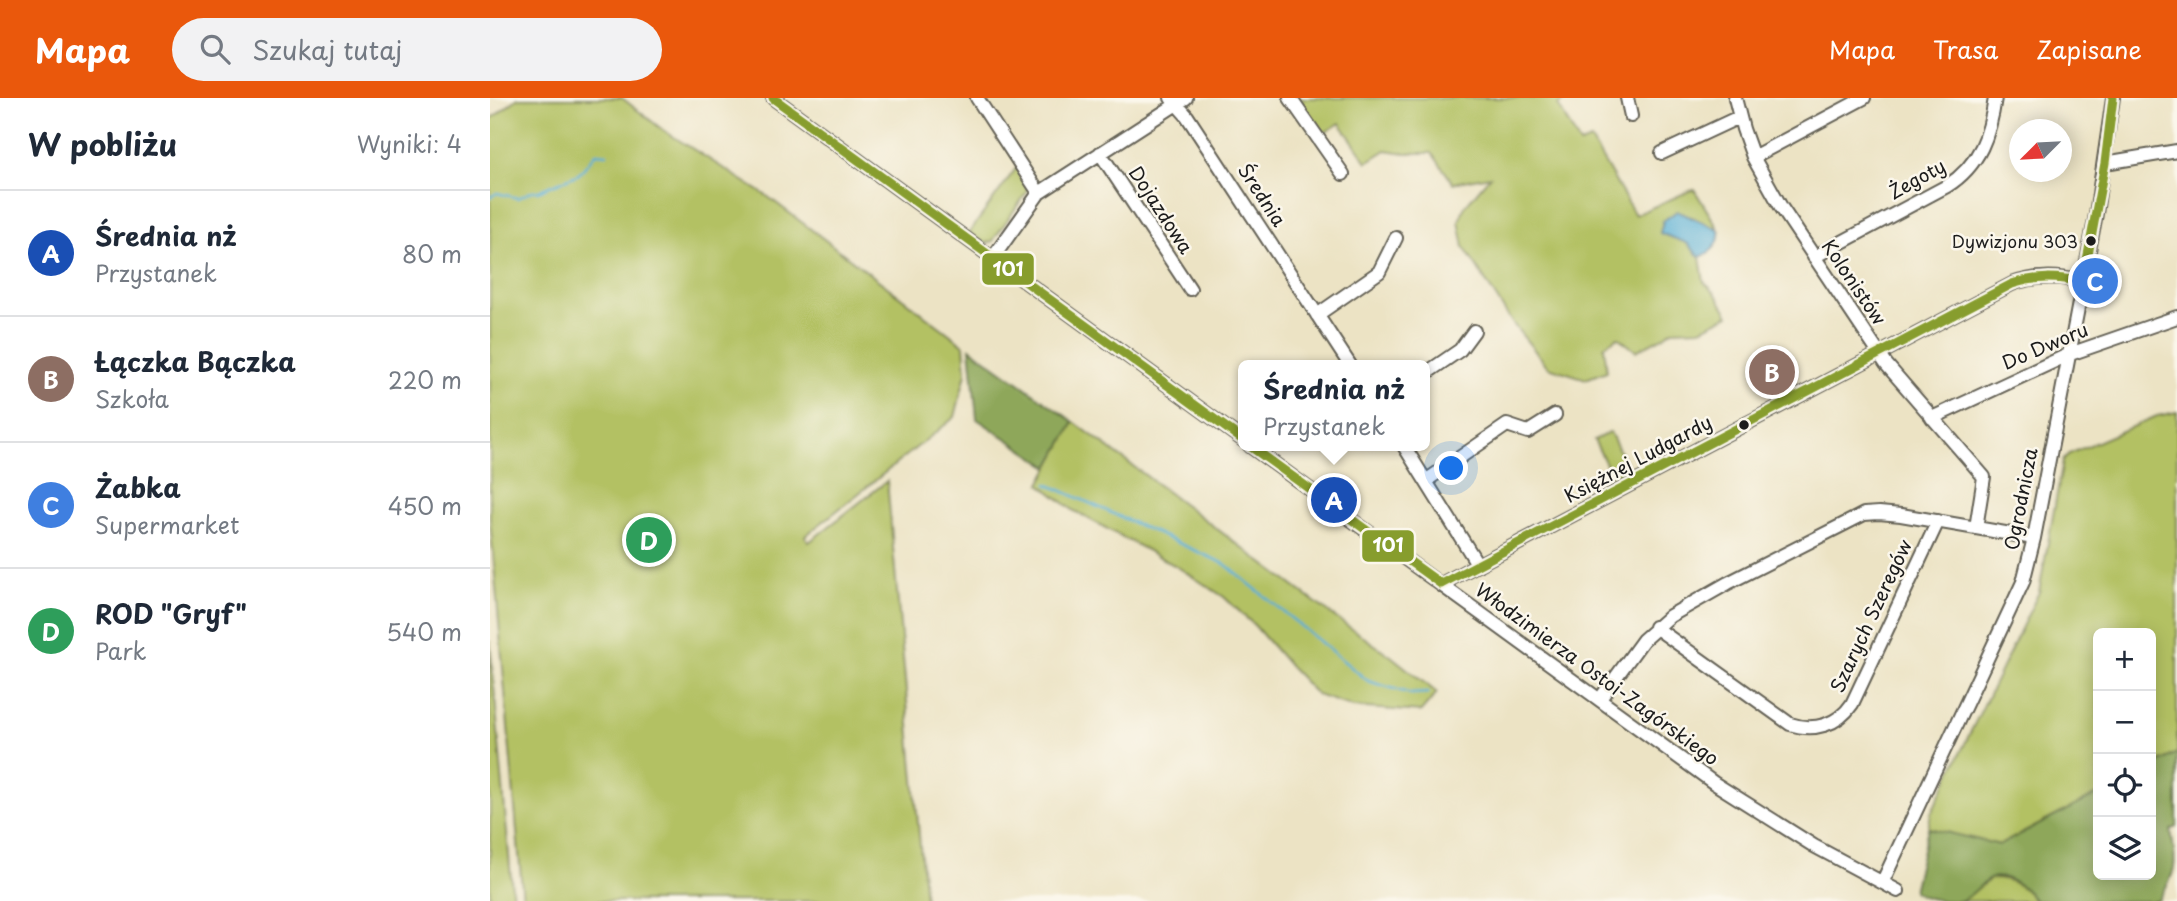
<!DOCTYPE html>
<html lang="pl">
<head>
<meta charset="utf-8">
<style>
  :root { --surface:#fff; --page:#f2f2f3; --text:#1f2937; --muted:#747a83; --line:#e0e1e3; --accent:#ea580c }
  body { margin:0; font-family:"Playpen Sans",sans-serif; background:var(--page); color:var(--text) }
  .controls { position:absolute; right:21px; bottom:21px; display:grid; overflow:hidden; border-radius:10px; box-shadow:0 4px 18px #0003 }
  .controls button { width:63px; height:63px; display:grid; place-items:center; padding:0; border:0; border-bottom:2px solid var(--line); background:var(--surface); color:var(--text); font:35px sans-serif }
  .compass { position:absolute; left:1519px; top:21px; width:63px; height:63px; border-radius:50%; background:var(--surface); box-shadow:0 4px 18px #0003; rotate:246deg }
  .you { position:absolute; left:962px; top:371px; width:24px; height:24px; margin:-18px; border:5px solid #fff; border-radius:50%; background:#1a73e8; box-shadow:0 0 0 10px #1a73e833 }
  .badge { display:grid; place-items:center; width:46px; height:46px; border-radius:50%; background:var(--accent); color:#fff; font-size:23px; font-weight:700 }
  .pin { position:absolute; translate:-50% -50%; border:4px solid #fff; box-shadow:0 2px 7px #0006 }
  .popup { position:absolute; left:748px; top:262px; width:192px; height:91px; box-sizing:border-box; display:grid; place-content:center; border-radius:10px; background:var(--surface); filter:drop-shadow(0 2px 5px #0005); font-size:23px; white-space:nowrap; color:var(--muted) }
  .popup b { font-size:26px; color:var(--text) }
  .popup::after { content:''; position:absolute; left:50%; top:100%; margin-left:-14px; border:14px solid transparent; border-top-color:var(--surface) }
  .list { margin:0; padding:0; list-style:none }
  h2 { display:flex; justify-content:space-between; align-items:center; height:91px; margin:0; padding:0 28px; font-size:30px }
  h2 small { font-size:23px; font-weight:400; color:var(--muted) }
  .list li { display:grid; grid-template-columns:46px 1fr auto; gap:21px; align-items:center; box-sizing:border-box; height:126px; padding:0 28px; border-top:2px solid var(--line) }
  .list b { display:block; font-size:26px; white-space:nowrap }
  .list p { margin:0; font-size:23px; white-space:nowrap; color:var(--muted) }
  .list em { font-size:23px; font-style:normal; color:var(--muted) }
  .icon { flex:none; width:38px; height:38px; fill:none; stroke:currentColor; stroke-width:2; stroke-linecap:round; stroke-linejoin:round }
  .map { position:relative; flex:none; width:1687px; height:803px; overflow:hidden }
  header { display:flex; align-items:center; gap:42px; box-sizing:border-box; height:98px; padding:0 35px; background:var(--accent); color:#fff }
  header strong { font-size:33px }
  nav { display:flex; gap:38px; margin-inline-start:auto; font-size:24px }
  .search { width:490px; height:63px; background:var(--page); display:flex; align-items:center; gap:18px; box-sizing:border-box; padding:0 24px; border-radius:38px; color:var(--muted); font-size:26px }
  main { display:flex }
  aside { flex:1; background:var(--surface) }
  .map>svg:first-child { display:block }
  .green { fill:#b3c164; stroke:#686e40; stroke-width:2 }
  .forest { fill:#8ea75a; stroke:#55623b; stroke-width:2 }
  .water { fill:#57aed4; stroke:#3a6578; stroke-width:2 }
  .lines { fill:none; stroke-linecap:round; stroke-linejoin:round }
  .stream { stroke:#57aed4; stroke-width:2.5 }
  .minor-casing { stroke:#656257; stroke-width:16 }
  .minor { stroke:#fff; stroke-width:12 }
  .bus-1-casing { stroke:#fbf7ec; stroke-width:14 }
  .bus-1 { stroke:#879d2d; stroke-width:9 }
  .bus-dot { fill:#1c1c1c; stroke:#fbf7ec; stroke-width:2.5 }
  .labels { text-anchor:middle; stroke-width:5; stroke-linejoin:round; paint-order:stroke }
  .bus-label { font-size:17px; fill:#1c1c1c; stroke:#fbf7ec; text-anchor:end }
  .street-label { font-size:19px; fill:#1c1c1c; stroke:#fbf7ec }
  .line-badge { stroke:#fbf7ec; stroke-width:2.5 }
  .badge-label { font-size:19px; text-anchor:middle; font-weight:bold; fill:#fff }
</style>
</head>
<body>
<header>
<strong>Mapa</strong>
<div class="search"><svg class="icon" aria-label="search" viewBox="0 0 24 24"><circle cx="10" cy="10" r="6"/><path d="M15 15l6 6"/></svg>Szukaj tutaj</div>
<nav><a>Mapa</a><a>Trasa</a><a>Zapisane</a></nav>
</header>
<main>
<aside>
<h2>W pobliżu<small>Wyniki: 4</small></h2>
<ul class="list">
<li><span class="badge" style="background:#1a4fb4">A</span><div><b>Średnia nż</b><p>Przystanek</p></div><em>80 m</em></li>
<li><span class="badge" style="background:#8d6e63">B</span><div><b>Łączka Bączka</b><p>Szkoła</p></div><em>220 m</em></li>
<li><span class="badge" style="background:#3f7fe0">C</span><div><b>Żabka</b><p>Supermarket</p></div><em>450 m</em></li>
<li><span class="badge" style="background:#2e9e5b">D</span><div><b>ROD &quot;Gryf&quot;</b><p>Park</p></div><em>540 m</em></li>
</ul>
</aside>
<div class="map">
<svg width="1687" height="803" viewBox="0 0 1687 803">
  <rect width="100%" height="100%" fill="#fbf7ec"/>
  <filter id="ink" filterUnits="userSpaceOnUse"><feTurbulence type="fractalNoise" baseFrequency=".0143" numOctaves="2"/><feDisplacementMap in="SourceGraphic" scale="14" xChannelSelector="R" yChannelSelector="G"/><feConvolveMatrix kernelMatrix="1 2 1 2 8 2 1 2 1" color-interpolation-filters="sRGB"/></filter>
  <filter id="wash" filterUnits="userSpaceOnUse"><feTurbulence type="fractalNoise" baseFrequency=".00686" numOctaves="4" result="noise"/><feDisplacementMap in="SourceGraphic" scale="28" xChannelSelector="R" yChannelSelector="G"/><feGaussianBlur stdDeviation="1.57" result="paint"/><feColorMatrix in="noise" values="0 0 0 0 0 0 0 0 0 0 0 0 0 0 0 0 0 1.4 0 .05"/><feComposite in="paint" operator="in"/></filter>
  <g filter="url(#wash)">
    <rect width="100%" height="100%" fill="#ece3c4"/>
    <!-- green -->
    <path class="green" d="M28 0H132L173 32 277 98 474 247 476 275 465 319 315 438 319 444 397 383 435 803H33L0 420V22Z
      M807 0H1077L1068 7 1090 46 1101 42 1145 117 1204 91 1229 132 1202 119 1197 145 1210 159 1214 184 1225 195 1239 217 1211 231 1182 232 1173 239 1146 253 1128 239 1114 248 1117 273 1096 281 1058 269 1023 226 974 149 969 123 975 108 1000 78 963 85 942 55H915L896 52 877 64 850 25 836 34H831Z
      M527 69 537 88V94L504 141 502 144 495 145 479 135Z
      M1687 314V655L1661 669V535H1608V696L1510 747 1438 730 1441 715 1549 494 1573 363 1579 356 1667 318Z
      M584 324 849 522 901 558 947 595 931 614 863 609 827 597 801 570 765 528 734 499 686 468 584 413 550 386Z
      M1120 334 1140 374 1124 382 1104 342Z
      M0 543 23 803H0Z
      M1502 780C1520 780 1534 788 1545 803H1469Z"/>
    <!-- forest -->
    <path class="forest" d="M480 250 584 324 559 369 487 321Z
      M1687 655V729L1681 732C1687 771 1687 771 1668 803H1545C1537 791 1516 773 1500 781 1489 786 1482 800 1469 803 1452 803 1436 802 1423 793L1438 730 1510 747 1608 696V777H1661V669Z"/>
    <!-- water -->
    <path class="water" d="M1187 113 1229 132C1231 146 1222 154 1210 159L1197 145 1170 135 1173 123Z"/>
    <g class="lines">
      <!-- stream -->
      <path class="stream" d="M0 99 7 95 28 100 42 93H48L89 76 106 55 117 56
        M557 386 735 466 878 583 921 596 938 595"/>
    </g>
  </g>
  <g filter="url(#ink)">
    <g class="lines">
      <defs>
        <path id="minor" d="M283 0 753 342
          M487 0 549 95
          M681 0 697 18 860 267
          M800 0 853 76
          M1137 0 1141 18
          M1245 0 1253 31 1263 59 1291 109 1396 266 1494 379 1486 430
          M610 55 700 191
          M1172 55 1249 19
          M1263 59 1374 0
          M1615 65 1687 53
          M1324 159 1457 88C1490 67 1500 36 1505 0
          M502 161 549 95 696 0
          M827 217 889 174 906 140
          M935 276 970 252 984 233
          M1442 320 1580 256 1687 219
          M760 348 1224 685 1324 748 1408 793
          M914 348 988 467
          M937 382 1017 327 1038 334 1065 317
          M951 486 1522 186C1546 177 1569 178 1593 184
          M1165 529 1300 626C1324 634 1348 627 1362 606L1448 423
          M1110 601 1153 542 1180 518 1238 485 1374 416 1389 415 1411 417 1544 440
          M1393 783 1533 484 1544 440 1606 116 1623 0"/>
      </defs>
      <!-- minor casing -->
      <use href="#minor" class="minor-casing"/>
      <!-- minor -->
      <use href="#minor" class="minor"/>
      <defs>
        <path id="bus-1" d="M283 0 753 342
          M1593 184 1615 65 1623 0
          M760 348 951 486
          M951 486 1522 186C1546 178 1568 179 1593 184"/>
      </defs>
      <!-- bus-1 casing -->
      <use href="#bus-1" class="bus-1-casing"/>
      <!-- bus-1 -->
      <use href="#bus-1" class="bus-1"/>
    </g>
  </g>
  <!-- markers -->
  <g class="bus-dot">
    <circle cx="1601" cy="143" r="6"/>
    <circle cx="1254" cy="327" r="6"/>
  </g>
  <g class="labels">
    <!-- bus labels -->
    <g class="bus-label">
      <text x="1588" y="150">Dywizjonu 303</text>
    </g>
    <!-- street labels -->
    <g class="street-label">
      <text transform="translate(1427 81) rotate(-29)" y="7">Żegoty</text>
      <text transform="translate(772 97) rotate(57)" y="7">Średnia</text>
      <text transform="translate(671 112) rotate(57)" y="7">Dojazdowa</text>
      <text transform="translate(1364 184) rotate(56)" y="7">Kolonistów</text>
      <text transform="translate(1555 248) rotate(-23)" y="7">Do Dworu</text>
      <text transform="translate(1148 361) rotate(-28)" y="7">Księżnej Ludgardy</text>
      <text transform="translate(1531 401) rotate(-79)" y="7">Ogrodnicza</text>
      <text transform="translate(1381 518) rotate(-65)" y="7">Szarych Szeregów</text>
      <text transform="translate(1107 576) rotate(36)" y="7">Włodzimierza Ostoi-Zagórskiego</text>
    </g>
  </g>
  <g class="line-badge">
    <rect x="491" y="154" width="54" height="34" rx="7" fill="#879d2d"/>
    <rect x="871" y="431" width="54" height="34" rx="7" fill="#879d2d"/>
  </g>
  <g class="badge-label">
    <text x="518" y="178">101</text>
    <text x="898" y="454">101</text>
  </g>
</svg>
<div class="controls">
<button>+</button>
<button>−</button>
<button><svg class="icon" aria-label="locate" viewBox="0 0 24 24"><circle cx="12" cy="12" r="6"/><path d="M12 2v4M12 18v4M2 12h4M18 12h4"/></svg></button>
<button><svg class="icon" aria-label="layers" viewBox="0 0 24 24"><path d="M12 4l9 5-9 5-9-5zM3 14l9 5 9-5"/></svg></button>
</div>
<svg class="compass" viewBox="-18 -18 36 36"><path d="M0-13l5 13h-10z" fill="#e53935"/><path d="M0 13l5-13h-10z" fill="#747a83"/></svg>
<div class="you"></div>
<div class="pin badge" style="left:844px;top:402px;background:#1a4fb4">A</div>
<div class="popup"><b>Średnia nż</b>Przystanek</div>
<div class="pin badge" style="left:1282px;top:274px;background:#8d6e63">B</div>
<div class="pin badge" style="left:1605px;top:183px;background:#3f7fe0">C</div>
<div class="pin badge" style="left:159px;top:442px;background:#2e9e5b">D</div>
</div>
</main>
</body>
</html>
